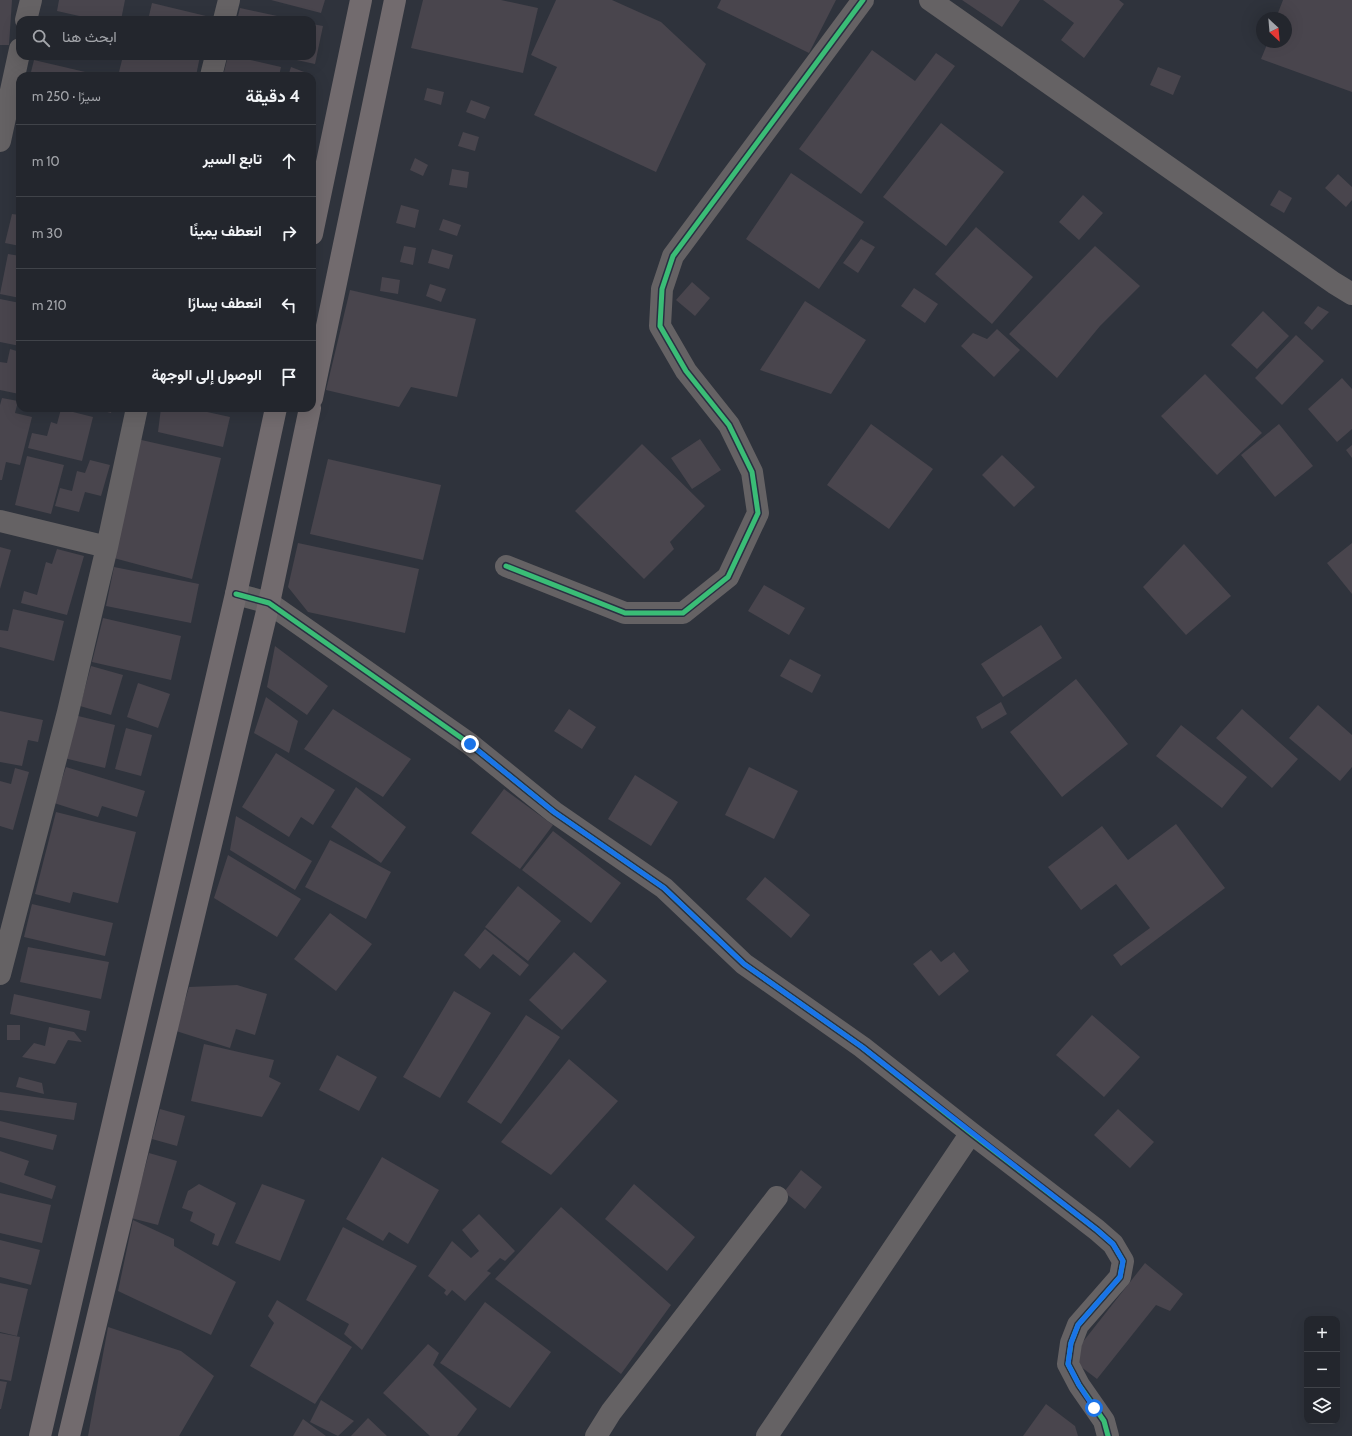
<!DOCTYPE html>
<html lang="ar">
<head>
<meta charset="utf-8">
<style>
  :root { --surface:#23262d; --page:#2f3239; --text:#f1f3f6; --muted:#a3a5aa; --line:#404349 }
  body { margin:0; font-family:Cabin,Vazirmatn,sans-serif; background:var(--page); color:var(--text); direction:rtl }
  .controls { position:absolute; right:12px; bottom:12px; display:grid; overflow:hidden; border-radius:8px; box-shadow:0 4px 16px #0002 }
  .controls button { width:36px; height:36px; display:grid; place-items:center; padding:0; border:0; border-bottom:1px solid var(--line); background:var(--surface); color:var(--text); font:20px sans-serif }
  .compass { position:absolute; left:1256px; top:12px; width:36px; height:36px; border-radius:50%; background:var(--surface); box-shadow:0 4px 16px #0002; rotate:154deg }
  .stop { position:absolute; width:12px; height:12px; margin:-9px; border:3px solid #1a73e8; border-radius:50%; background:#fff }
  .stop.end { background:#1a73e8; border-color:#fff; box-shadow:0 1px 4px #0008 }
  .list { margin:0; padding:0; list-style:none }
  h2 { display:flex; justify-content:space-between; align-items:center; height:52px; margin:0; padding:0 16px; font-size:17px }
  h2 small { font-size:13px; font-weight:400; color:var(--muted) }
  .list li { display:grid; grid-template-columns:26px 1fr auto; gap:12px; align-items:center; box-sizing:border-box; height:72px; padding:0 16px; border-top:1px solid var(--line) }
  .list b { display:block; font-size:15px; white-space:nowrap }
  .list em { font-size:13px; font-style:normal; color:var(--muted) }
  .icon { flex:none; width:22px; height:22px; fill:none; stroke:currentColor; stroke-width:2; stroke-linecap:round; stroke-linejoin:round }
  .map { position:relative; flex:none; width:1352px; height:1436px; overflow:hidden; direction:ltr }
  .search { position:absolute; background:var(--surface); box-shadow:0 4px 16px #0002; left:16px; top:16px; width:300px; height:44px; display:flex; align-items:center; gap:10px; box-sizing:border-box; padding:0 14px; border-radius:12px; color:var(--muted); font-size:15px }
  .panel { position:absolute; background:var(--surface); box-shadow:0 4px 16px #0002; left:16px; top:72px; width:300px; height:340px; border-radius:12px; direction:rtl }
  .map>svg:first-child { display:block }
  .building { fill:#49454d }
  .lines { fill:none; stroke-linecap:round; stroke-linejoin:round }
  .minor { stroke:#656264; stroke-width:22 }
  .major { stroke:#726b6e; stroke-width:22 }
  .cycleway-casing { stroke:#293042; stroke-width:8 }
  .cycleway { stroke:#3abd76; stroke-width:5 }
  .route { stroke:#1a73e8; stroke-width:5 }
</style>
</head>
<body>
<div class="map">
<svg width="1352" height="1436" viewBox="0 0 1352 1436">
  <rect width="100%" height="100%" fill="#2f333c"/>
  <!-- building -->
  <path class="building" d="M0 0H12L9 45H0Z
    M59 0H125L121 20H97L57 11Z
    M271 0H325L321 13Z
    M423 0H501L538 8 523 73 411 48Z
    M556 0H612L661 22 706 64 656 172 534 115 557 67 531 55Z
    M721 0H836L809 53 717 8Z
    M962 0H1020L1002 27Z
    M1043 0H1119L1124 4 1084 58 1061 40 1074 23Z
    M1283 0H1352V92L1261 59 1268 42H1286V18H1276Z
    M152 3 206 16 205 20H148Z
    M240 8 291 19V20H237Z
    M312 24 323 26 315 64 283 57 312 56Z
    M872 50 915 81 936 53 955 66 861 194 799 149Z
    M123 56H200L196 76H139L119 72Z
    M228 56H233L281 67 279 76H223Z
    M34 60 98 75V76H30Z
    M291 67 312 75 311 76H288Z
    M1158 67 1181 76 1173 95 1150 85Z
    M427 88 444 92 441 105 424 100Z
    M471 100 490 107 485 119 466 112Z
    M941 123 1004 172 946 246 883 197Z
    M463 132 479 137 475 151 458 146Z
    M415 158 428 165 423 176 410 170Z
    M452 169 469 172 467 188 449 185Z
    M791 173 864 222 819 289 746 239Z
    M1338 174 1352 187V200L1346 207 1325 188Z
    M1279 190 1292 198 1284 213 1270 205Z
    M1083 195 1103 213 1079 240 1059 222Z
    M401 205 419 210 415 228 396 223Z
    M12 214 20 215V246L5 243Z
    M443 219 461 225 457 236 439 230Z
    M976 227 1033 277 992 324 935 274Z
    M861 239 875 247 858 273 843 263Z
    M404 246 416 248 413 265 400 262Z
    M1095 246 1140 286 1100 326 1057 378 1009 334Z
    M432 249 453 255 449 269 428 263Z
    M8 254 20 256V298L0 294Z
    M382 277 400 280 398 294 380 291Z
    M692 282 710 298 695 316 676 300Z
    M430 284 446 289 441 302 426 296Z
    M914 288 938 304 925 323 901 306Z
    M350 290 476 319 457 397 411 387 399 407 326 390Z
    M0 299 20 303V346L0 342Z
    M805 301 866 340 831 394 760 370Z
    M1318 306 1329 312 1312 330 1304 323Z
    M1263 311 1289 336 1257 369 1231 345Z
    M997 329 1020 350 994 377 961 346 973 333 987 339Z
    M1296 335 1324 361 1282 405 1255 378Z
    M10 349 20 352 19 394 0 390V362L7 363Z
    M1205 374 1262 433 1217 475 1161 416Z
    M1342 378 1352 389V429L1337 442 1308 409Z
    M2 398 18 401 15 413 32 417 20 465 6 462 2 480H0V405Z
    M92 408H112L111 413Z
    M161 408H189L230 417 223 447 158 432Z
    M61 409 93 417 82 461 28 448 32 433 47 436 51 422 57 424Z
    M871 424 933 469 889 529 827 485Z
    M1279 424 1313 466 1275 497 1241 455Z
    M137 439 221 458 192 579 110 557Z
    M700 439 721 470 692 489 671 458Z
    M642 444 705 506 670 542 674 549 644 579 575 511Z
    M1352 445V458L1346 450Z
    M1002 455 1035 487 1014 507 982 475Z
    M27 456 64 465 51 514 15 505Z
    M328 459 441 485 423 560 310 534Z
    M90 460 110 465 101 496 85 492 79 512 55 506 60 488 72 491 77 471 85 473Z
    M298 543 419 569 405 633 308 612 288 587Z
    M1352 543V594L1327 563Z
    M1184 544 1231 596 1186 635 1143 587Z
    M0 547 11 550 0 589Z
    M57 549 84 556 67 615 21 603 24 591 37 595 46 562 52 564Z
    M114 567 199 584 191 623 106 606Z
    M764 585 805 608 789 635 748 611Z
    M13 609 64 621 54 661 0 647V630L8 631Z
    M103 618 181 636 171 680 92 662Z
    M1041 625 1062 658 1003 697 981 664Z
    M275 646 328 686 307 715 267 687Z
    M790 659 821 675 812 693 780 676Z
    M91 666 123 675 111 715 80 706Z
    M1076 679 1128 744 1062 797 1010 732Z
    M138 683 170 694 158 728 127 717Z
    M266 697 298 721 289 753 254 733Z
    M1001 702 1007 714 982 729 976 717Z
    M1318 705 1352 735V767L1340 781 1289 738Z
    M333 709 411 759 383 797 304 749Z
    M569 709 596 727 582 749 554 731Z
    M1242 709 1298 759 1272 788 1216 738Z
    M0 711 43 720 38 742 28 740 22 766 0 762Z
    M74 715 115 725 105 768 64 758Z
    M1181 725 1247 777 1222 808 1156 756Z
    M126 728 152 735 141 776 115 769Z
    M276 753 335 790 313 825 301 817 289 837 242 807Z
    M66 767 145 791 137 817 102 806 98 817 54 803Z
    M749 767 798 791 774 839 725 815Z
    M15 768 29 772 13 830 0 826V781L11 784Z
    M635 775 678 802 651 846 608 819Z
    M356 787 406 827 381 863 331 827Z
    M504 789 553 825 520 869 471 833Z
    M56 812 136 832 118 903 73 892 70 903 35 894Z
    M236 816 312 861 295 890 230 850Z
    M1176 824 1225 888 1121 966 1113 955 1150 928 1116 884 1081 910 1048 867 1102 826 1128 860Z
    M553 831 621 883 591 923 522 870Z
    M330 840 391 872 366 919 305 887Z
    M228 855 301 899 277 937 214 898Z
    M765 877 810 915 791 938 746 899Z
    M518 886 561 921 528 961 485 927Z
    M32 904 113 923 105 956 24 937Z
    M330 913 372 944 336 991 294 959Z
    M485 929 529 965 520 976 493 954 480 969 464 955Z
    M28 947 109 962 101 999 20 982Z
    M931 950 941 962 954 952 969 971 939 996 913 964Z
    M574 952 607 981 562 1030 529 1000Z
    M237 985 267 994 255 1035 236 1029 230 1048 176 1031 189 987Z
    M454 991 491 1013 440 1098 403 1077Z
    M14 994 90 1011 86 1031 10 1014Z
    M526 1015 560 1037 501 1124 467 1102Z
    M1092 1015 1140 1057 1104 1097 1056 1055Z
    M7 1025H20V1040H7Z
    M49 1027 74 1032 82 1042 68 1040 55 1064 22 1057 34 1043 45 1046Z
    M204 1044 274 1060 269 1077 281 1083 262 1117 191 1101Z
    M337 1055 377 1077 359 1111 319 1090Z
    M569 1059 618 1101 551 1175 501 1142Z
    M19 1077 42 1083 44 1094 16 1087Z
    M0 1092 77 1103 74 1120 0 1110Z
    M160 1109 185 1116 177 1146 152 1139Z
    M1118 1109 1154 1142 1130 1168 1094 1135Z
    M0 1121 57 1135 53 1150 0 1137Z
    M0 1151 29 1161 24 1175 56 1186 52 1199 0 1182Z
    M149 1153 177 1161 158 1225 131 1218Z
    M382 1157 439 1190 408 1244 389 1232 383 1241 346 1219Z
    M801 1170 822 1187 805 1209 784 1192Z
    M199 1184 236 1203 218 1246 212 1244 215 1234 190 1221 193 1212 182 1208 188 1191Z
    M262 1184 305 1200 280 1261 235 1243Z
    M634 1184 695 1237 667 1271 605 1219Z
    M0 1193 51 1205 42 1243 0 1233Z
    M561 1207 671 1305 621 1374 495 1279Z
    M479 1214 515 1251 505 1261 500 1258 487 1271 491 1273 465 1301 452 1290 447 1296 444 1293 446 1290 428 1276 452 1241 471 1258 479 1251 462 1230Z
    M133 1220 174 1239V1246L236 1282 211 1335 118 1291Z
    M343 1227 417 1266 362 1350 344 1334 349 1324 306 1300Z
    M0 1240 40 1250 31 1285 0 1277Z
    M1145 1263 1183 1294 1170 1311 1156 1305 1097 1379 1076 1363 1082 1343Z
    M0 1283 28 1289 17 1336 0 1332Z
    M277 1300 352 1347 315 1404 250 1366 274 1323 268 1316Z
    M485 1302 551 1352 510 1408 440 1363Z
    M108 1327 181 1351 214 1376 179 1436H88Z
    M0 1333 20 1337 11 1381 0 1379Z
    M428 1344 439 1353 433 1365 477 1409 457 1436H430L383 1393Z
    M0 1381 7 1382 1 1409H0Z
    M321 1400 354 1421 338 1436 310 1422Z
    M1046 1404 1075 1426 1078 1436H1023Z
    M368 1418 387 1436H351Z
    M303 1419 326 1436H293Z"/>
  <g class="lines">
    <!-- minor -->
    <path class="minor" d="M930 0 1334 283 1352 294
      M26 20 31 0
      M224 20 229 0
      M211 76 216 56
      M0 141 20 49
      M0 521 107 547
      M506 566 625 613H683L728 577 758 513 752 472 729 425 686 371 660 326 662 289 673 256 863 0
      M236 594 269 603 470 744 554 812 664 888 744 964 862 1047 971 1133 1097 1230 1113 1244 1123 1261 1120 1277 1078 1325 1071 1343 1068 1364 1079 1385 1104 1421 1108 1436
      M0 974 68 712 107 547 137 408
      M596 1436 611 1412 777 1197
      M767 1436 971 1133"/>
    <!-- major -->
    <path class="major" d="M312 234 361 0
      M312 398 395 0
      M40 1436 236 594 276 408
      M69 1436 269 603 310 408"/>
    <defs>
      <path id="cycleway" d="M506 566 625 613H683L728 577 758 513 752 472 729 425 686 371 660 326 662 289 673 256 863 0
        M236 594 269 603 470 744 554 812 664 888 744 964 862 1047 971 1133 1097 1230 1113 1244 1123 1261 1120 1277 1078 1325 1071 1343 1068 1364 1079 1385 1104 1421 1108 1436"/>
    </defs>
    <!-- cycleway casing -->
    <use href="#cycleway" class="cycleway-casing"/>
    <!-- cycleway -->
    <use href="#cycleway" class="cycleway"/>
  </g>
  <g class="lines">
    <!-- route -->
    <path class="route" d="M470 744 554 812 664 888 744 964 862 1047 1097 1230 1113 1244 1123 1261 1120 1277 1078 1325 1071 1343 1068 1364 1079 1385 1094 1408"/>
  </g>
</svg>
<div class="controls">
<button>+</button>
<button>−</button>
<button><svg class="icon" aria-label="layers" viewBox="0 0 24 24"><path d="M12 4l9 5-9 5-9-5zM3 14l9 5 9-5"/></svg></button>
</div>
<svg class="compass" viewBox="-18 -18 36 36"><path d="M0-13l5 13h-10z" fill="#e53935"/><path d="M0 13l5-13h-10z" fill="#a3a5aa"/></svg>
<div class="stop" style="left:1094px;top:1408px"></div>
<div class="stop end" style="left:470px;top:744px"></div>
<div class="search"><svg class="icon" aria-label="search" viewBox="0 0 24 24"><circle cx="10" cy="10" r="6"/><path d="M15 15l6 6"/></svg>ابحث هنا</div>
<section class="panel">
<h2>4 دقيقة<small>سيرًا · 250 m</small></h2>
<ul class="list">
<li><svg class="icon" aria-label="ahead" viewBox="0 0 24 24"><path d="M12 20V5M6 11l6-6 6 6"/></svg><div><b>تابع السير</b></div><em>10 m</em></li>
<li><svg class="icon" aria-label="right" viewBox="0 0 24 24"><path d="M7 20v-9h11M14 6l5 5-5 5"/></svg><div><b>انعطف يمينًا</b></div><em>30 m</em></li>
<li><svg class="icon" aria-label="left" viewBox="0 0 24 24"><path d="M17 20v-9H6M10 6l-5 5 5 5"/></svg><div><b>انعطف يسارًا</b></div><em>210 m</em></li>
<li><svg class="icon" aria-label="arrive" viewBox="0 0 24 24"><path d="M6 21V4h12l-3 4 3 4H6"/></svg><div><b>الوصول إلى الوجهة</b></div></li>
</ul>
</section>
</div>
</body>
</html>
